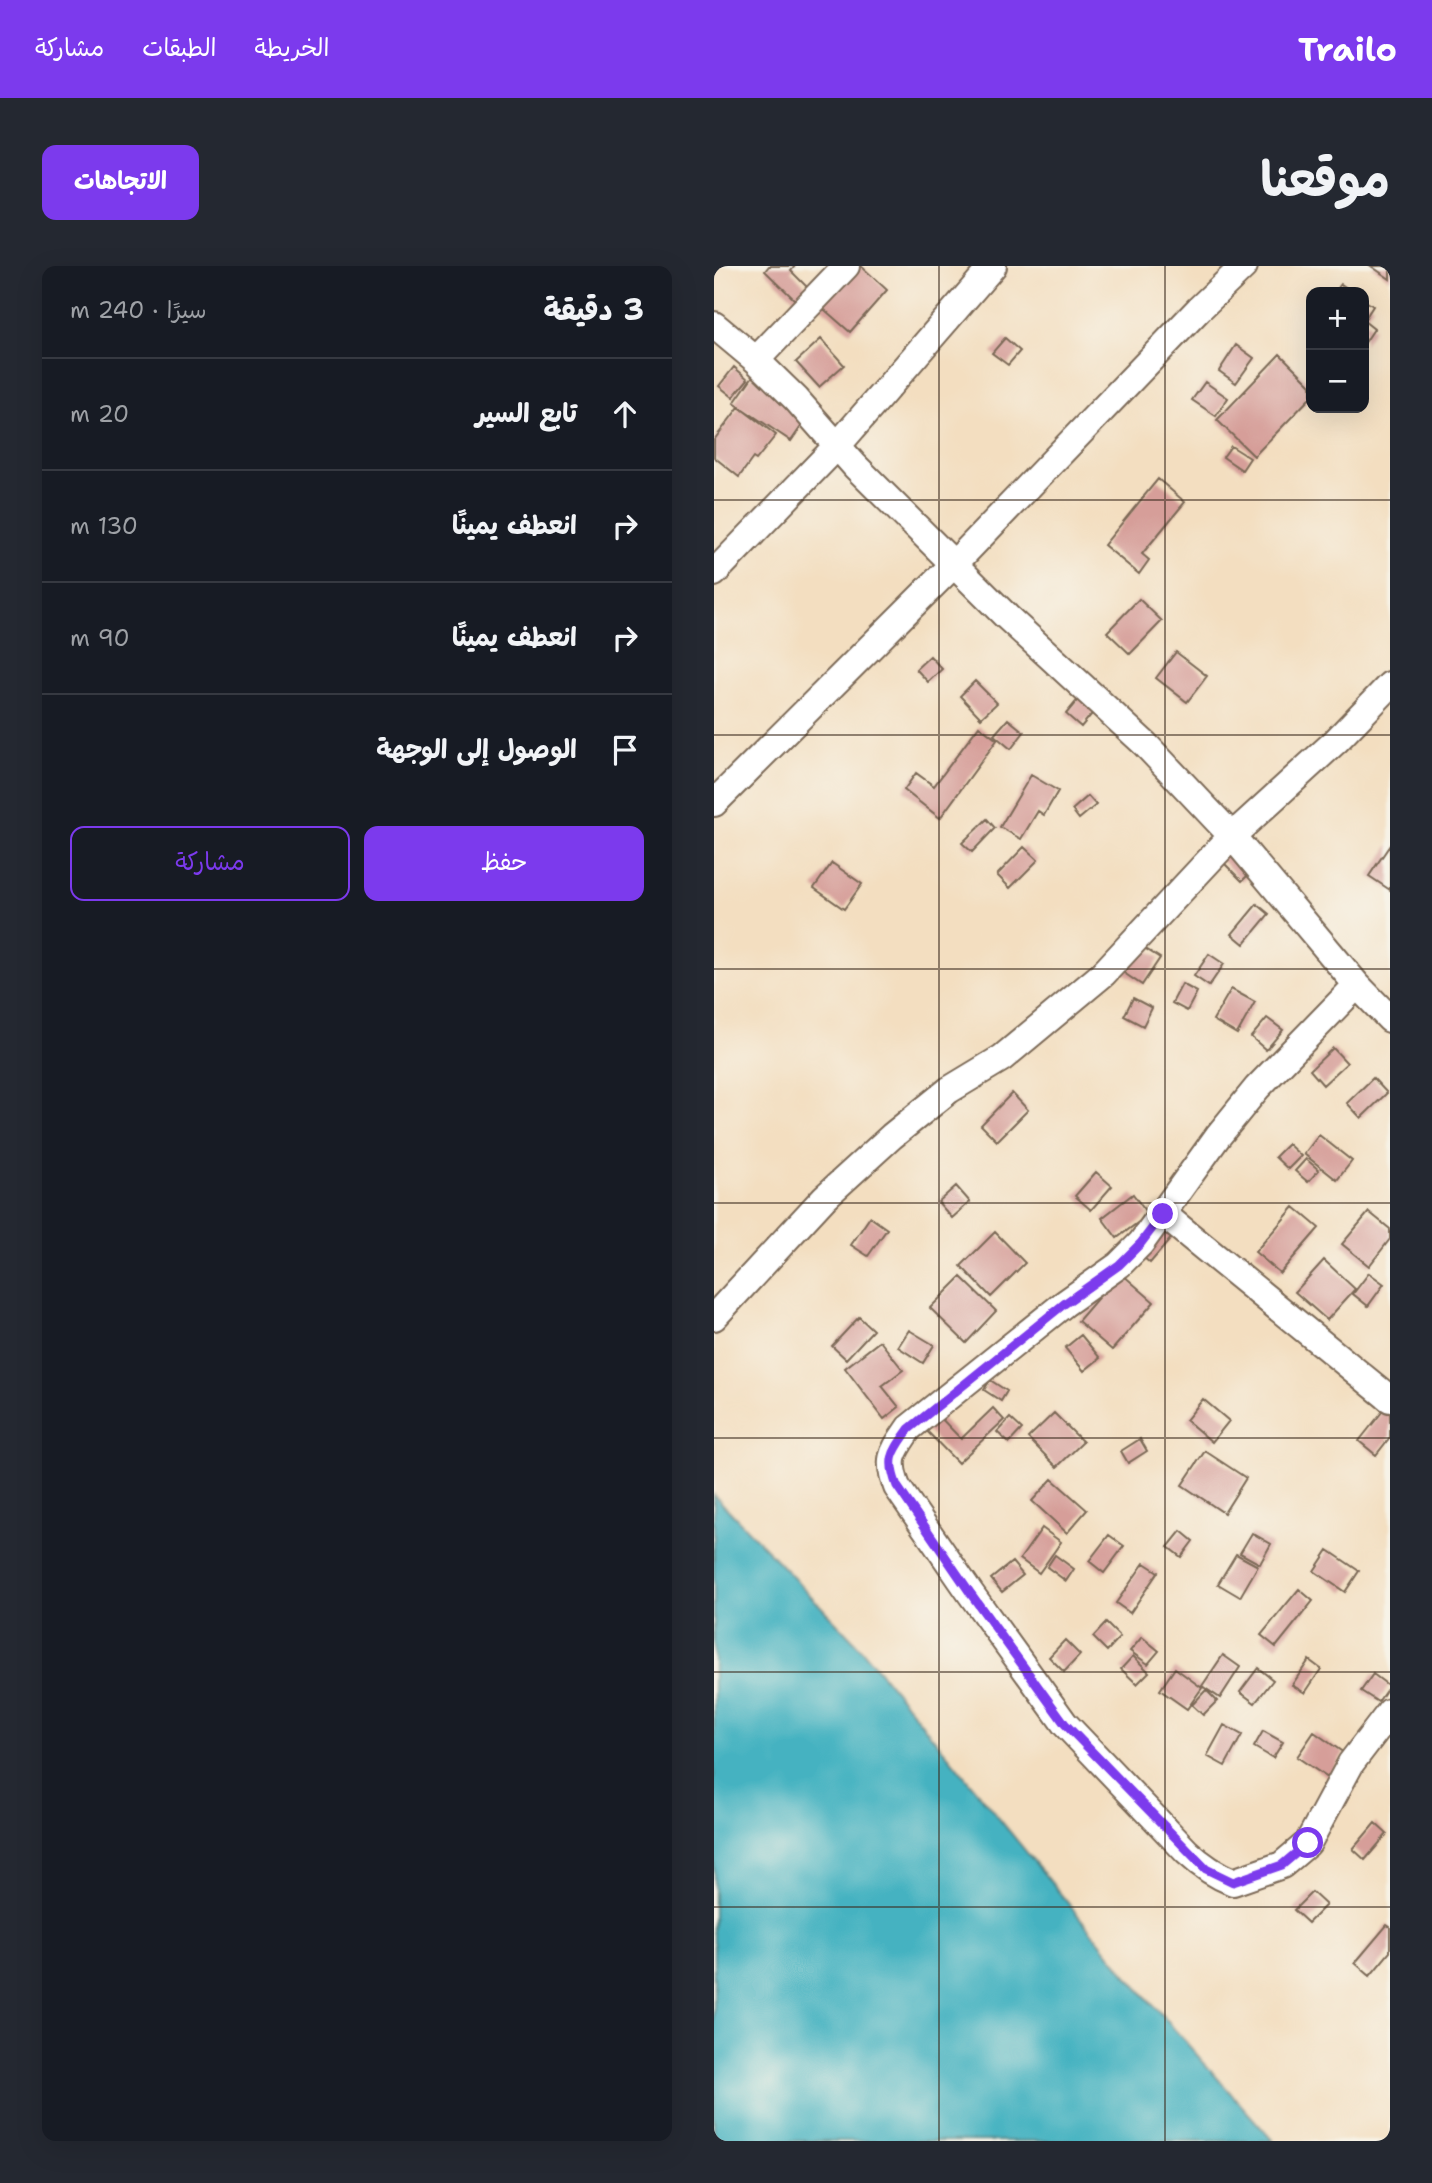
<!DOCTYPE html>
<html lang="ar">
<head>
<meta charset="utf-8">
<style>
  :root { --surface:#171b24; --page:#242831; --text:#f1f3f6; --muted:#9ea1a6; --line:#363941; --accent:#7c3aed }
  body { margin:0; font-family:"Shantell Sans","Playpen Sans Arabic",sans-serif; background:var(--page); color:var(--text); direction:rtl }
  .controls { position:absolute; right:21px; top:21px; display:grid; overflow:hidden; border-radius:14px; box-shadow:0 7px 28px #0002 }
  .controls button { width:63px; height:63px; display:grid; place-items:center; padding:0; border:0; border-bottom:2px solid var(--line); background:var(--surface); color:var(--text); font:35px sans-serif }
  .stop { position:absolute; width:21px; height:21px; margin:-16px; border:5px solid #7c3aed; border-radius:50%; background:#fff }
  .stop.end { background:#7c3aed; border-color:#fff; box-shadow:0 2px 7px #0008 }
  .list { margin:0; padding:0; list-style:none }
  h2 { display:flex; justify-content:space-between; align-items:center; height:91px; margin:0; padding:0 28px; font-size:30px }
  h2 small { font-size:23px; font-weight:400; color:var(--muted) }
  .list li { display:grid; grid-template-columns:46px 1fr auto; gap:21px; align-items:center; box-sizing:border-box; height:112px; padding:0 28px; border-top:2px solid var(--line) }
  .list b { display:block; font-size:26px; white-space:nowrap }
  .list em { font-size:23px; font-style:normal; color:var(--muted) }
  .actions { display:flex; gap:14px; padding:21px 28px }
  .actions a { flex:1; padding:16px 0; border:2px solid var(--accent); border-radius:14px; text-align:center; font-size:24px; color:var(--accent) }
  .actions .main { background:var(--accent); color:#fff }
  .icon { flex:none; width:38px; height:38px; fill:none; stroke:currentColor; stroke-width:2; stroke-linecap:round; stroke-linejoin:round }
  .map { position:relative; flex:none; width:676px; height:1875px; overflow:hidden; direction:ltr; border-radius:14px }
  header { display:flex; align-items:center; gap:42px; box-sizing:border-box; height:98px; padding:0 35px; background:var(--accent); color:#fff }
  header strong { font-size:33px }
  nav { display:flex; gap:38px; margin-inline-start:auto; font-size:24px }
  .intro { display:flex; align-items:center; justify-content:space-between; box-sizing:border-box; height:168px; padding:0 42px }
  h1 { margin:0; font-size:49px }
  .button { padding:18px 32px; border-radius:14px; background:var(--accent); color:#fff; font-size:24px; font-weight:700 }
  main { display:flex; gap:42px; padding:0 42px }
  aside { flex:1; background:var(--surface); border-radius:14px; box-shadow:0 7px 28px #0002 }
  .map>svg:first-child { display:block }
  .water { fill:#45b2c1; stroke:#406e70; stroke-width:2 }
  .building { fill:#d69e99 }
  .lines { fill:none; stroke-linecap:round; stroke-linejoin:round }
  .minor-casing { stroke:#7b6957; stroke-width:30 }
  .minor { stroke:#fff; stroke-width:26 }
  .route { stroke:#7c3aed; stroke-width:9 }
  .grid { fill:none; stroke:#3b2a1e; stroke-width:2; stroke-opacity:0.55 }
</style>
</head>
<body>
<header>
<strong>Trailo</strong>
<nav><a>الخريطة</a><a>الطبقات</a><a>مشاركة</a></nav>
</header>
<div class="intro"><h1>موقعنا</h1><a class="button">الاتجاهات</a></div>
<main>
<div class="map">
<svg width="676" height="1875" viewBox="0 0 676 1875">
  <rect width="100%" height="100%" fill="#f7f3e8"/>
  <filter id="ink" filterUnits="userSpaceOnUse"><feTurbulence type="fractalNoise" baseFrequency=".0143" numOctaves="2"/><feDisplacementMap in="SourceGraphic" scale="14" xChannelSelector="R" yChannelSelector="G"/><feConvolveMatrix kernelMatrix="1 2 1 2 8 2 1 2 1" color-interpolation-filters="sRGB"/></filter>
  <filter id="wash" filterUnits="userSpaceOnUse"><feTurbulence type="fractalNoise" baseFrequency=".00686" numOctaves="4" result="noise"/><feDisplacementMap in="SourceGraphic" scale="28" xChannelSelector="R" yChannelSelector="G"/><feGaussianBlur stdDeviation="1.57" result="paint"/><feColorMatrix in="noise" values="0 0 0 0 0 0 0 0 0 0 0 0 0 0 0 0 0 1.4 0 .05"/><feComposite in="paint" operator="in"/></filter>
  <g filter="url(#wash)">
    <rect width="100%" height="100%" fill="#f3dec0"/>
    <!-- water -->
    <path class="water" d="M0 1229 142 1377 415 1712 559 1875H0Z"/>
    <g id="blocks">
      <!-- building -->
      <path class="building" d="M55 0H81L77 5 95 23 83 36 51 5Z
        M137 0H147L173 24 136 66 104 38Z
        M657 0H676V13Z
        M627 18 639 26H621Z
        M650 34 659 40 650 54Z
        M650 55 660 63 650 78Z
        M291 72 306 85 294 99 278 87Z
        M107 73 130 99 105 121 82 96Z
        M522 79 540 92 522 117 505 105Z
        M566 88 597 119V131L540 190 503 154Z
        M20 101 34 113 19 131 5 120Z
        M39 110 95 149 77 175 20 137Z
        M491 116 514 132 502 150 478 134Z
        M25 141 62 169 42 194 39 192 25 211 0 191V174Z
        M517 180 536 192 528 204 509 191Z
        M444 213 471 236 428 288 435 294 425 308 390 279Z
        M425 333 448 355 416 388 393 366Z
        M462 386 493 410 473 436 442 412Z
        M216 390 228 403 214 416 202 403Z
        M261 415 283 437 267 452 246 430Z
        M371 425 386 438 367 461 352 448Z
        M294 453 310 466 297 483 280 469Z
        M265 460 283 474 226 552 190 524 202 507 220 520Z
        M317 509 344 525 330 549 324 545 307 573 286 561Z
        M374 530 382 539 365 553 358 544Z
        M273 553 281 562 258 586 248 577Z
        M676 579V624L655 610Z
        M310 581 324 594 296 622 283 609Z
        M500 587 550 593 528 615Z
        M118 597 148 618 130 643 100 622Z
        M543 638 555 648 530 678 518 668Z
        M427 680 446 692 428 719 410 707Z
        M495 688 510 698 495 720 480 710Z
        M468 718 483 726 473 745 458 737Z
        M517 723 541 736 523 768 499 754Z
        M419 732 438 742 429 760 410 750Z
        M553 752 569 764 552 784 537 771Z
        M619 782 633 797 609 819 596 804Z
        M659 812 673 827 647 852 633 837Z
        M298 827 314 844 283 875 267 859Z
        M605 869 638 895 623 914 590 888Z
        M574 878 587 890 574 903 561 891Z
        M592 893 605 904 594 916 581 905Z
        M382 906 398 920 377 944 361 930Z
        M242 920 256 936 238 952 224 936Z
        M419 928 434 949 403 972 388 952Z
        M580 941 605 962 566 1007 541 986Z
        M455 944 470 957 436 997 421 984Z
        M655 946 676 963V973L655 1000 628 978Z
        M156 951 173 963 154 990 137 979Z
        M281 966 311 997 277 1031 247 1000Z
        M610 994 641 1023 613 1054 581 1026Z
        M401 1002 440 1036 398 1084 364 1055 389 1026Z
        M655 1007 670 1018 654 1040 639 1028Z
        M247 1011 282 1045 252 1077 216 1042Z
        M145 1051 159 1064 132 1093 118 1080Z
        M195 1064 220 1079 209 1097 184 1081Z
        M367 1069 386 1092 370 1105 351 1082Z
        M166 1075 189 1104 168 1120 185 1141 170 1153 131 1102Z
        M276 1114 293 1125 287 1135 270 1124Z
        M489 1133 515 1155 498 1176 472 1154Z
        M676 1136V1171L662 1189 645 1175Z
        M279 1142 290 1154 244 1197 206 1158 220 1145 247 1173Z
        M340 1147 369 1176 343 1201 314 1172Z
        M296 1152 308 1163 295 1177 283 1166Z
        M426 1173 433 1185 414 1197 407 1185Z
        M491 1185 532 1212 510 1247 468 1219Z
        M338 1213 373 1244 353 1267 318 1235Z
        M328 1262 347 1276 325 1307 306 1293Z
        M467 1265 479 1275 467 1291 454 1281Z
        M538 1267 557 1278 546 1298 526 1287Z
        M395 1269 410 1280 390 1307 375 1295Z
        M614 1284 645 1305 631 1326 600 1305Z
        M522 1288 544 1300 526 1331 504 1318Z
        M341 1289 360 1303 352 1315 333 1301Z
        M298 1296 309 1309 288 1326 277 1313Z
        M430 1297 444 1306 416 1347 402 1337Z
        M585 1323 599 1335 562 1381 547 1369Z
        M392 1357 406 1371 393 1385 379 1371Z
        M428 1371 445 1385 434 1398 416 1385Z
        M351 1374 366 1389 350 1406 335 1391Z
        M509 1389 526 1401 506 1432 488 1420Z
        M419 1390 435 1406 423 1418 407 1403Z
        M595 1394 607 1403 591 1427 578 1419Z
        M461 1402 488 1422 473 1443 446 1424Z
        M544 1402 559 1414 541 1437 526 1426Z
        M659 1408 675 1420 664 1436 647 1425Z
        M492 1424 503 1435 489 1449 478 1439Z
        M510 1459 528 1469 511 1500 493 1490Z
        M549 1465 569 1476 559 1492 540 1481Z
        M600 1466 630 1487 614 1512 583 1491Z
        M661 1557 673 1568 651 1594 639 1583Z
        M598 1626 612 1639 594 1657 580 1644Z
        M673 1659 676 1661V1686L656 1710 641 1697Z"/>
    </g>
  </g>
  <g filter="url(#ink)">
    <use href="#blocks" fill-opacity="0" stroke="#7b6957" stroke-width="2"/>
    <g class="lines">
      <defs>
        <path id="minor" d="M0 59 42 94 82 133 141 200 293 351 431 478 518 570 643 719 676 753
          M42 94 132 0
          M0 307 124 179 279 0
          M0 537 240 298 485 43 530 0
          M643 719 543 822 504 870 427 977 405 999 350 1038 195 1162C179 1186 172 1192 183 1221L257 1328 351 1458 473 1586C487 1599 501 1609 519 1616L568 1599 594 1577 637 1497 676 1446
          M449 948 676 1133
          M0 1051 111 931 178 870 235 824 288 792 389 708 518 570 622 475 676 419"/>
      </defs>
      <!-- minor casing -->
      <use href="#minor" class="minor-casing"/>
      <!-- minor -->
      <use href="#minor" class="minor"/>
    </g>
  </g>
  <g class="lines" filter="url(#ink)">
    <!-- route -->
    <path class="route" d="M449 948 427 977 405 999 350 1038 195 1163C179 1186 172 1192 183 1220L257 1328 351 1458 492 1603 519 1616 568 1599 594 1577"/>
  </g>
  <!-- grid -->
  <path class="grid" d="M225 0V1875M451 0V1875M0 234H676M0 469H676M0 703H676M0 937H676M0 1172H676M0 1406H676M0 1641H676"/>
</svg>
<div class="controls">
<button>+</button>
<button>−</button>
</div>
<div class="stop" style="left:594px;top:1577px"></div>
<div class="stop end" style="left:449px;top:948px"></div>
</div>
<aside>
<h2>3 دقيقة<small>سيرًا · 240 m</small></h2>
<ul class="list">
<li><svg class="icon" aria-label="ahead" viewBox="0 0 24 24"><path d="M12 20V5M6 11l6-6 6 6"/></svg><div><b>تابع السير</b></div><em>20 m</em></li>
<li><svg class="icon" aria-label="right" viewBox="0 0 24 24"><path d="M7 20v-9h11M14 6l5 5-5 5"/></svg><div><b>انعطف يمينًا</b></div><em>130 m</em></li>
<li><svg class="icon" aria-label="right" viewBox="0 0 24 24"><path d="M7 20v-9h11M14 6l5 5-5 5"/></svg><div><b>انعطف يمينًا</b></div><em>90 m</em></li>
<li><svg class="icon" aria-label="arrive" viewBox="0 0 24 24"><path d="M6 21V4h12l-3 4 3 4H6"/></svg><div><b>الوصول إلى الوجهة</b></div></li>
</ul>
<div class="actions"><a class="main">حفظ</a><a>مشاركة</a></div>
</aside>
</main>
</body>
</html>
